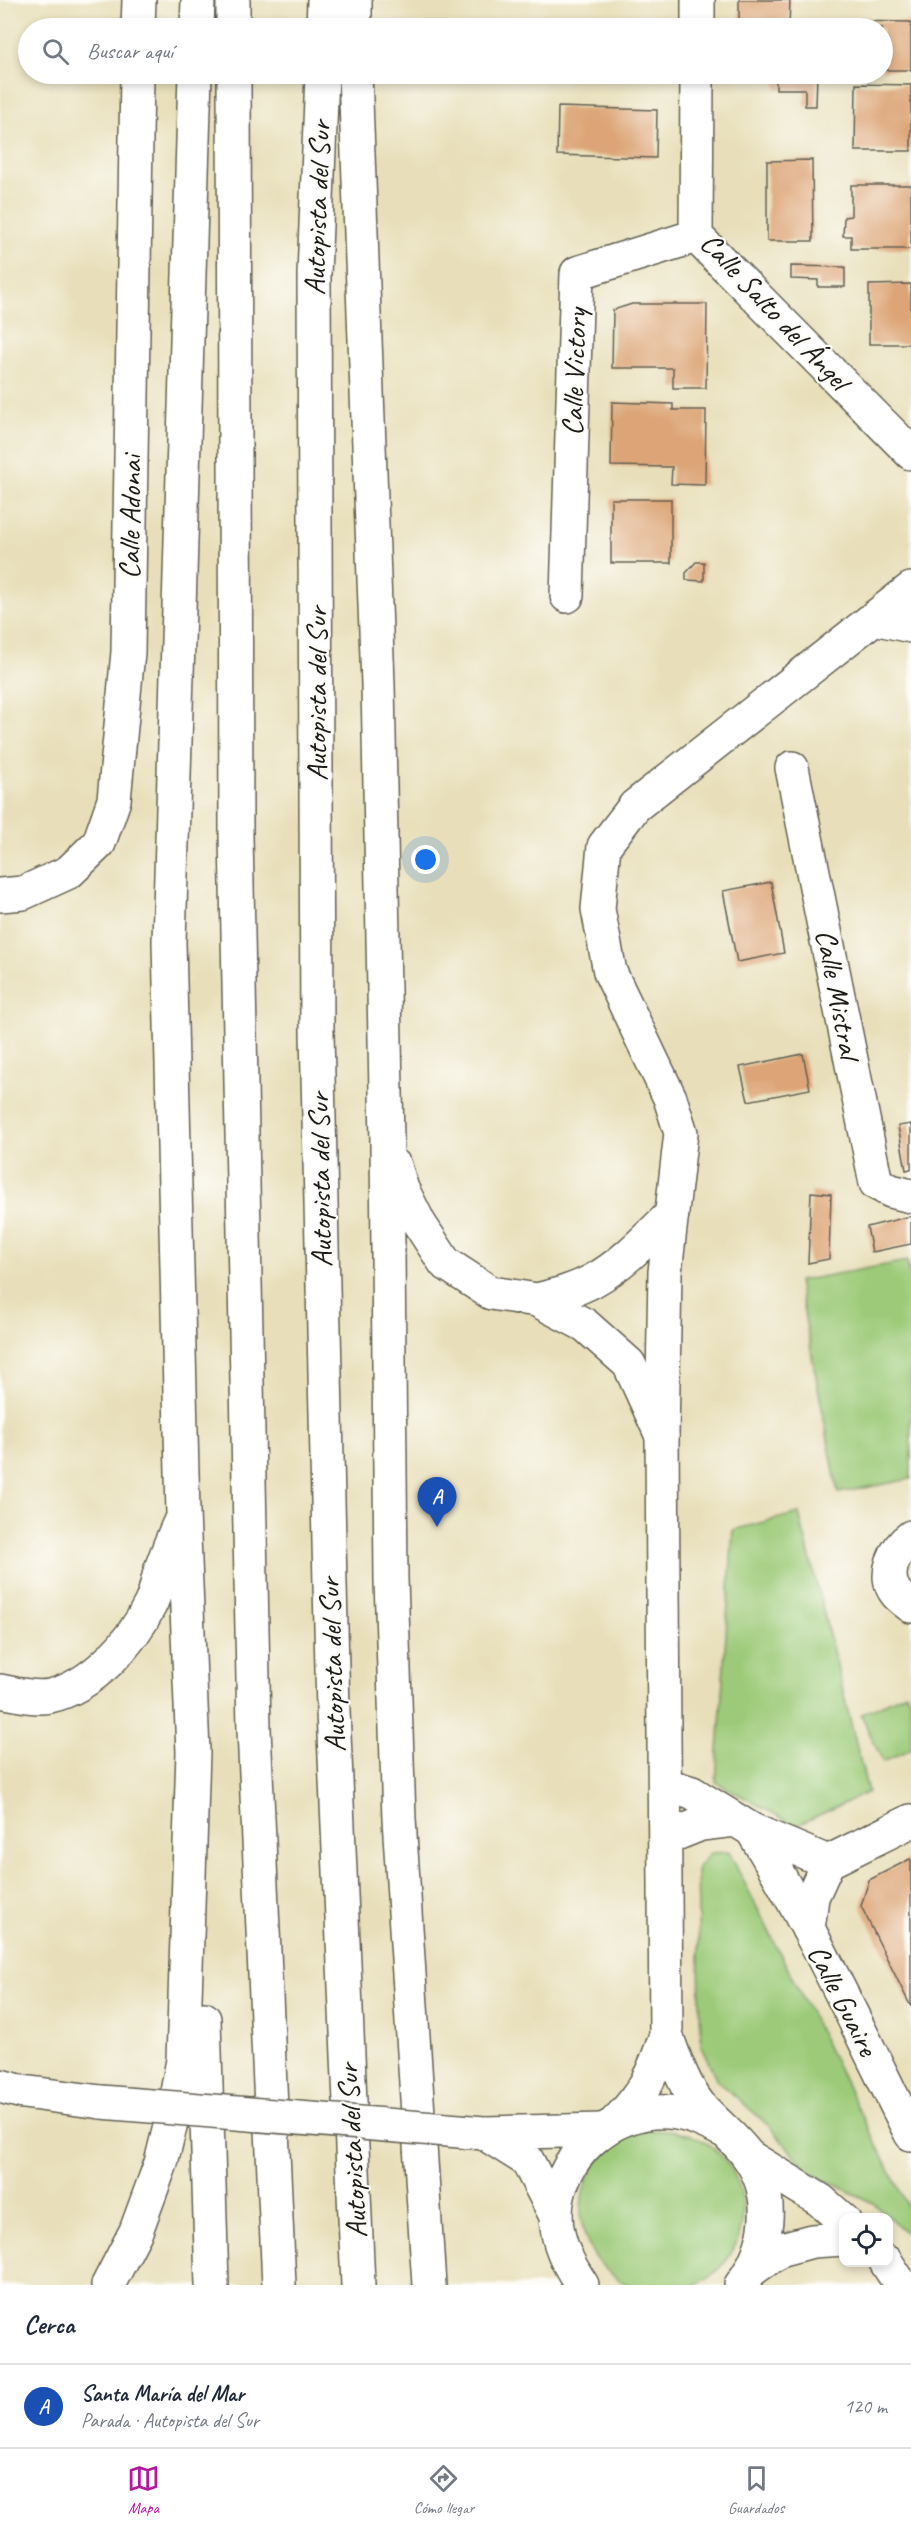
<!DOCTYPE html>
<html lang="es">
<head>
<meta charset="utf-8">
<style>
  :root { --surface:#fff; --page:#f2f2f3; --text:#1f2937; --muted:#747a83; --line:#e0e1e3; --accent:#b5179e }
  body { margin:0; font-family:Caveat,sans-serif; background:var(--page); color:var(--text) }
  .controls { position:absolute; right:18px; bottom:18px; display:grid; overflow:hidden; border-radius:12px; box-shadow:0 3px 9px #0003 }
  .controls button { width:54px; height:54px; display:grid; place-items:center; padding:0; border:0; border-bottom:2px solid var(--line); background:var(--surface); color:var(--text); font:30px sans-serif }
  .you { position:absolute; left:426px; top:860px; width:21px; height:21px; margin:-15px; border:4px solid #fff; border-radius:50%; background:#1a73e8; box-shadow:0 0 0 9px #1a73e833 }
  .badge { display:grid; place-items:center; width:39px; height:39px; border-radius:50%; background:var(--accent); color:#fff; font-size:20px; font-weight:700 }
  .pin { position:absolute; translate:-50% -50px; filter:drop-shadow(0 2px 3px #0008) }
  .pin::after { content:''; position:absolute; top:32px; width:21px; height:18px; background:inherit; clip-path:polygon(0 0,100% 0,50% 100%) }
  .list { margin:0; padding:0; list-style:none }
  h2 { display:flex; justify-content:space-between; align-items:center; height:78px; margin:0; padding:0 24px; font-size:26px }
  h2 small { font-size:20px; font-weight:400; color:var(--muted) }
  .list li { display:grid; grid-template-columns:39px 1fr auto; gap:18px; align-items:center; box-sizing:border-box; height:84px; padding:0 24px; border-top:2px solid var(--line) }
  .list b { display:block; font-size:22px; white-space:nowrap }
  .list p { margin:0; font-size:20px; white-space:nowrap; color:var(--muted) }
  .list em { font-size:20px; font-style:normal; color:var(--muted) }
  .icon { flex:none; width:33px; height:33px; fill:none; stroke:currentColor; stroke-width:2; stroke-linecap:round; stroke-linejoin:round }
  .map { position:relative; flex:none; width:911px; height:2285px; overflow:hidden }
  .search { position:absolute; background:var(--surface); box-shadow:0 3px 9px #0003; left:18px; right:18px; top:18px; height:66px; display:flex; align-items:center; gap:15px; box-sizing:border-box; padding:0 21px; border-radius:33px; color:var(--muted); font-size:22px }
  .sheet { height:162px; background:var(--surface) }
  nav { display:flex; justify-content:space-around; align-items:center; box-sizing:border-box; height:84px; border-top:2px solid var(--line); background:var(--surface); font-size:16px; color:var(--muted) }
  nav a { display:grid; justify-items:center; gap:3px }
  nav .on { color:var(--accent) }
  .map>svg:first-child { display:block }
  .green { fill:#9cca78; stroke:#5c734a; stroke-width:1.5 }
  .building { fill:#dda577 }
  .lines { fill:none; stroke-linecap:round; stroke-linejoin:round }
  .minor-casing { stroke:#636053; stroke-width:36 }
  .major-casing { stroke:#636053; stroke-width:36 }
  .highway-casing { stroke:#636053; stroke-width:36 }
  .minor { stroke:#fff; stroke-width:33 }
  .major { stroke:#fff; stroke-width:33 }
  .highway { stroke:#fff; stroke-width:33 }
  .minor-bridge-casing { stroke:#636053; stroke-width:36; stroke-linecap:butt }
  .minor-bridge { stroke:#fff; stroke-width:33 }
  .labels { text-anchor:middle; stroke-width:4.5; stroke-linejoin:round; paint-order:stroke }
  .street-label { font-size:30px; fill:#1c1c1c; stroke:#fdfcf7 }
</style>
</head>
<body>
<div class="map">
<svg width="911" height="2285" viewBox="0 0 911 2285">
  <rect width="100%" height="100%" fill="#fdfcf7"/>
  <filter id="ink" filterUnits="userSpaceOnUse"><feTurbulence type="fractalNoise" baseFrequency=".0167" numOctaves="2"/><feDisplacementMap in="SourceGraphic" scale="12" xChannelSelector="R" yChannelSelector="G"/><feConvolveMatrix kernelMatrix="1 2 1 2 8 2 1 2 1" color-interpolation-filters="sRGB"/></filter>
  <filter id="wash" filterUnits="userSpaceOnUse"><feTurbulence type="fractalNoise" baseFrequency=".008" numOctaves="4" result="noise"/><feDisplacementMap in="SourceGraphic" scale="24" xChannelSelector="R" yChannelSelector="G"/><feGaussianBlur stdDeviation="1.35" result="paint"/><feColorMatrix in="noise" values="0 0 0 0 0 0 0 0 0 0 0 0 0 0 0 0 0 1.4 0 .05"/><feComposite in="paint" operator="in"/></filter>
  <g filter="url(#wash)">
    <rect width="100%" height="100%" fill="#e8dfba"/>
    <!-- green -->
    <path class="green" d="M907 1261 911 1283V1479L838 1493 798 1281Z
      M799 1513 868 1792 796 1826 716 1782 733 1530Z
      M906 1693 911 1702V1749L883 1762 861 1714Z
      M729 1852 911 2213V2237L873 2203 808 2172 770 2127 717 2080 701 2047 697 1868 710 1853Z
      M581 2211a81 81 0 1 1 162 0a81 81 0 1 1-162 0Z"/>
    <g id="blocks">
      <!-- building -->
      <path class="building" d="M739 0H790L789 28H739Z
        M844 21 911 22V70H882V28H844Z
        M776 74H817L816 106H805V89H776Z
        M856 84 911 85V151H855Z
        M558 107 657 110 656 158 557 155Z
        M812 160 813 241H767V161Z
        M851 185H911V249H851V236H843L844 217 851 216Z
        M791 266 845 267V287H818V280L791 279Z
        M911 284V344H869V285Z
        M632 304H707L706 388H673V368H612L613 310Z
        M612 402 673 404V410H706L705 485 671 484 672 467 611 466Z
        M611 499H671V563H611Z
        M696 562H704V581L686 580V573Z
        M771 882 784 953 737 962 723 891Z
        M803 1054 810 1089 748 1101 740 1067Z
        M911 1124V1169L906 1170 898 1126Z
        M811 1192 831 1194 829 1259 808 1263Z
        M911 1216V1244L872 1252 867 1227Z
        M910 1859 911 1860V2007L861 1906 869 1880Z"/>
    </g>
  </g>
  <g filter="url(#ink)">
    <use href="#blocks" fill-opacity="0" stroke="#636053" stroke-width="1.5"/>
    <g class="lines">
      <defs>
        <path id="minor" d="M138 28 139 0
          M698 28V0
          M697 74 696 236 911 453
          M567 596 577 273 696 236
          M874 618 911 626
          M792 768 876 1183 891 1191 911 1196
          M0 895 23 893 69 872 99 843 114 800 128 652 137 74
          M911 1537C895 1548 882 1576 896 1593 900 1598 906 1602 911 1606
          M666 1785 692 1793 752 1830 828 1862
          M752 1830C812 1927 860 2033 911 2134
          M666 1838 701 1824 735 1820
          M808 1929 812 1897 828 1862 911 1821
          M0 2086 23 2092 101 2102
          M484 2133 603 2130
          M484 2133 527 2160 556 2216
          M748 2156 820 2200 844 2221
          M886 2262 901 2285
          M753 2269 782 2249 812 2241 844 2239"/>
        <path id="major" d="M666 2035C675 2059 684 2086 700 2106 715 2123 735 2138 748 2156 777 2196 769 2247 741 2285
          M615 2123C643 2096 654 2072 666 2035L662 1436 665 1272 681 1133 670 1098 610 972 598 909 604 846 635 806 911 589
          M582 2285C568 2264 557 2243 556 2217 555 2159 610 2108 668 2112 688 2113 706 2122 724 2131"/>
        <path id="highway" d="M233 0V28
          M355 0V28
          M197 28 198 0
          M323 28 324 0
          M234 74 236 835 254 1729 279 2285
          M322 74 314 275 317 1033 333 1711 358 2285
          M355 74 378 684 387 1142 391 1580 399 1819 429 2285
          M395 1166 402 1189 419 1223 445 1263 491 1293 537 1300 585 1325 629 1364 662 1436
          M537 1300C557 1295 576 1290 594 1280 623 1264 648 1237 672 1214
          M0 1691C16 1694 34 1699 50 1696 93 1686 132 1642 150 1605 156 1594 157 1581 161 1569 166 1555 172 1540 178 1526
          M204 2019 212 2285
          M108 2285 136 2231 161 2163 173 2114 183 2060 193 1752 183 1513 169 942 195 74"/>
      </defs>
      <!-- minor casing -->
      <use href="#minor" class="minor-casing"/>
      <!-- major casing -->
      <use href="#major" class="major-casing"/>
      <!-- highway casing -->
      <use href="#highway" class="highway-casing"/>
      <!-- minor -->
      <use href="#minor" class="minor"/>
      <!-- major -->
      <use href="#major" class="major"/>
      <!-- highway -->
      <use href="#highway" class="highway"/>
      <defs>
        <path id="minor-bridge" d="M101 2102 484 2133"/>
      </defs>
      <!-- minor-bridge casing -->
      <use href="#minor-bridge" class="minor-bridge-casing"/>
      <!-- minor-bridge -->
      <use href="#minor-bridge" class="minor-bridge"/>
    </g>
  </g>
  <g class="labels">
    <!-- street labels -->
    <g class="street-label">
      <text transform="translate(317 208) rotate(-88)" y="10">Autopista del Sur</text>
      <text transform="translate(775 311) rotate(47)" y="10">Calle Salto del Ángel</text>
      <text transform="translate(574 372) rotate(-88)" y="10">Calle Victory</text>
      <text transform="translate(130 517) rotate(-89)" y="10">Calle Adonai</text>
      <text transform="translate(316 694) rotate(-90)" y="10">Autopista del Sur</text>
      <text transform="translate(838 994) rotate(79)" y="10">Calle Mistral</text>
      <text transform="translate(320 1180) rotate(-91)" y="10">Autopista del Sur</text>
      <text transform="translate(332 1665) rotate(-92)" y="10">Autopista del Sur</text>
      <text transform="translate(843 2000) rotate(63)" y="10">Calle Guaire</text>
      <text transform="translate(352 2151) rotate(-93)" y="10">Autopista del Sur</text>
    </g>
  </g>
</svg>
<div class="controls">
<button><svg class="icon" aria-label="locate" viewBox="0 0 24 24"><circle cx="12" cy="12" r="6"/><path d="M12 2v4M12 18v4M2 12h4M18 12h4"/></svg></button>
</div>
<div class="you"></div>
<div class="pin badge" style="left:437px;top:1527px;background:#1a4fb4">A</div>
<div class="search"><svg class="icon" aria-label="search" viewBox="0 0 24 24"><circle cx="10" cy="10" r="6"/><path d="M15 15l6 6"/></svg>Buscar aquí</div>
</div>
<section class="sheet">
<h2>Cerca<small></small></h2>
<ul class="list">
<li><span class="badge" style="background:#1a4fb4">A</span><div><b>Santa María del Mar</b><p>Parada · Autopista del Sur</p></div><em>120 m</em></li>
</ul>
</section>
<nav>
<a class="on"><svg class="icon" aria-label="map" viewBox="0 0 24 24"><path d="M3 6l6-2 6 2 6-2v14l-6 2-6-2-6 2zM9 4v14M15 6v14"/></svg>Mapa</a>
<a><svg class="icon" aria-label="directions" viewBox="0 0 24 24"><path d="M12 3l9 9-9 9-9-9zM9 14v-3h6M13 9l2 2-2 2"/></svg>Cómo llegar</a>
<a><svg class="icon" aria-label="saved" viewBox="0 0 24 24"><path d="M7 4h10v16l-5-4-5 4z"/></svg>Guardados</a>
</nav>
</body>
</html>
